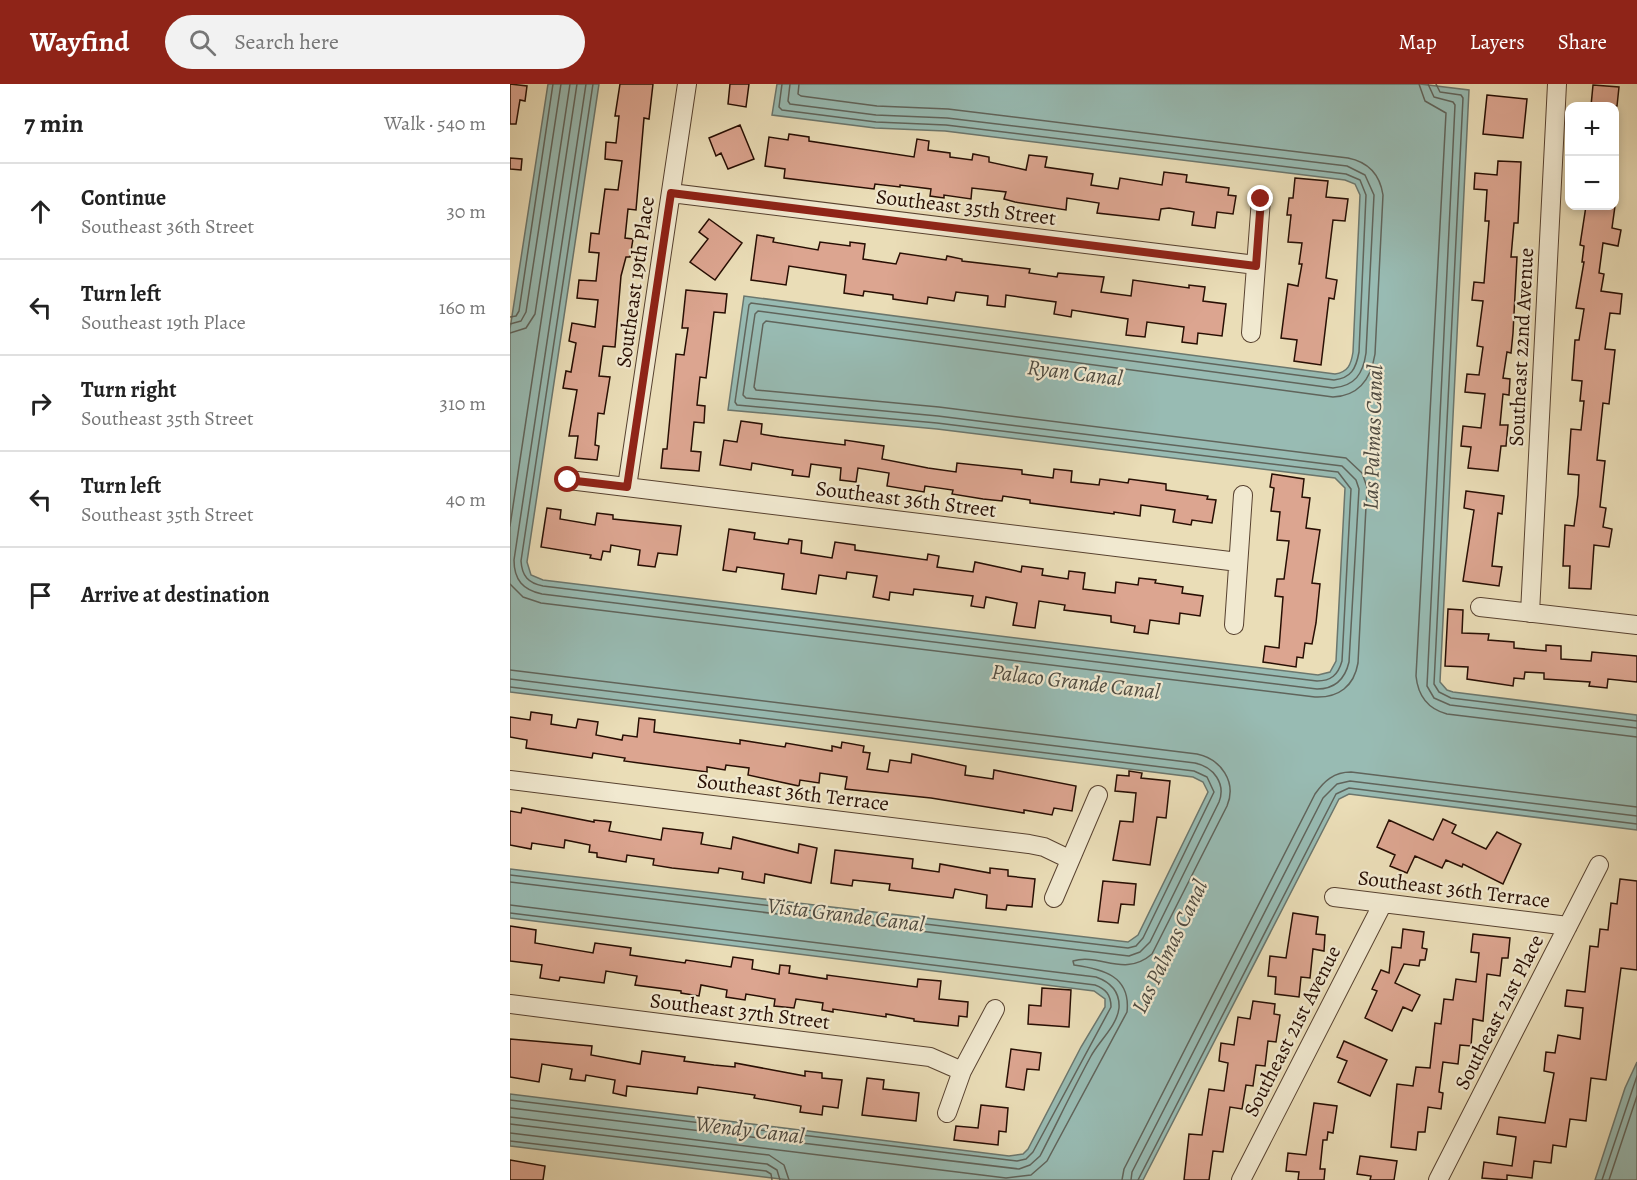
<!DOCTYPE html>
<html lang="en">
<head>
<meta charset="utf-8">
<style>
  :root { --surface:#fff; --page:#f2f2f2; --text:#222; --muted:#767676; --line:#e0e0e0; --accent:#8f2418 }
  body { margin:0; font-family:Alegreya,serif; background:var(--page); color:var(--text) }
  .controls { position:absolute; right:18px; top:18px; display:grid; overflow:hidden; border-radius:12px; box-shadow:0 3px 9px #0003 }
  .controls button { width:54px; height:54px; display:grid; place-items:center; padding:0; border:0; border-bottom:2px solid var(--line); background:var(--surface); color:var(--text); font:30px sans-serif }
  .stop { position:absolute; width:18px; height:18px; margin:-14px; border:4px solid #8f2418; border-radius:50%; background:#fff }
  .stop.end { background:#8f2418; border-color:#fff; box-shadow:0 2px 6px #0008 }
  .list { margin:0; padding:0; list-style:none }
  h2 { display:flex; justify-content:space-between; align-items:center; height:78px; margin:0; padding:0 24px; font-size:26px }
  h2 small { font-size:20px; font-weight:400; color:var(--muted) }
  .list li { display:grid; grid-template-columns:39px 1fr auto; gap:18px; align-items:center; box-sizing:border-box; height:96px; padding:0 24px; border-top:2px solid var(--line) }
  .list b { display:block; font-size:22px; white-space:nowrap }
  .list p { margin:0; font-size:20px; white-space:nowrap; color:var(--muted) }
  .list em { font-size:20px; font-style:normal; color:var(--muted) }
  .icon { flex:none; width:33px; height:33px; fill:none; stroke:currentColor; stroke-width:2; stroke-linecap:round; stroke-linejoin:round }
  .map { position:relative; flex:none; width:1127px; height:1096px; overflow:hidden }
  header { display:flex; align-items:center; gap:36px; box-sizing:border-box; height:84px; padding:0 30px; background:var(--accent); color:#fff }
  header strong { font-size:28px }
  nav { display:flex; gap:33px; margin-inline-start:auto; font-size:21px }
  .search { width:420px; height:54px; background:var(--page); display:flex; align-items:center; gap:15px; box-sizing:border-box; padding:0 21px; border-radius:33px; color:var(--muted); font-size:22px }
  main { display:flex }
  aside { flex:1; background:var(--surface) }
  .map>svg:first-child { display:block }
  .water { fill:#98bbb3; stroke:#6b766d; stroke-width:1.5 }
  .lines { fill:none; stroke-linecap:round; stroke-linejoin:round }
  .shore { stroke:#60645b; stroke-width:1.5 }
  .building { fill:#dca590; stroke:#270e03; stroke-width:1.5 }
  .minor-casing { stroke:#584230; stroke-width:20 }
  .minor { stroke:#f1e9d0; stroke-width:18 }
  .route { stroke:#8f2418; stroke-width:8 }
  .labels { text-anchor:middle; stroke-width:4.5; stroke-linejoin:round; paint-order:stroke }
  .street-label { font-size:21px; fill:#270e03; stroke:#f1e9d0 }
  .water-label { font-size:22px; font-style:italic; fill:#4f4b41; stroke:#f1e9d0 }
</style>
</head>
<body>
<header>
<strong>Wayfind</strong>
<div class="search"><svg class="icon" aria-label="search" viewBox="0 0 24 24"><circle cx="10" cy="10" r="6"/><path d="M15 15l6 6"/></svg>Search here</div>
<nav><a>Map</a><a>Layers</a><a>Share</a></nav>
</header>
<main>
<aside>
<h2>7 min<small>Walk · 540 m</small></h2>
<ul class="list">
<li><svg class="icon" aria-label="ahead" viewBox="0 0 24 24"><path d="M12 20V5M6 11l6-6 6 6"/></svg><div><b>Continue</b><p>Southeast 36th Street</p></div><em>30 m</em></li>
<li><svg class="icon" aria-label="left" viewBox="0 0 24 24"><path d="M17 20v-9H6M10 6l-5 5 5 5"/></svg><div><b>Turn left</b><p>Southeast 19th Place</p></div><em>160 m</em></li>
<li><svg class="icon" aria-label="right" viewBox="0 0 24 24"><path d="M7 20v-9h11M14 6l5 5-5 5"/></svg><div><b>Turn right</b><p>Southeast 35th Street</p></div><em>310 m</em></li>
<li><svg class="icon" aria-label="left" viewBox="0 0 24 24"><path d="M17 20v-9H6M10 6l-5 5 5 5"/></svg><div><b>Turn left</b><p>Southeast 35th Street</p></div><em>40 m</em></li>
<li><svg class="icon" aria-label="arrive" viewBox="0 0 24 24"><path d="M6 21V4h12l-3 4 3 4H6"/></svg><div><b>Arrive at destination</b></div></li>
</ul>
</aside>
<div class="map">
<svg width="1127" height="1096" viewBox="0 0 1127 1096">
  <rect width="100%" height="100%" fill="#eaddb7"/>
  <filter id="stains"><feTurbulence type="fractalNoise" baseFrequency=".00333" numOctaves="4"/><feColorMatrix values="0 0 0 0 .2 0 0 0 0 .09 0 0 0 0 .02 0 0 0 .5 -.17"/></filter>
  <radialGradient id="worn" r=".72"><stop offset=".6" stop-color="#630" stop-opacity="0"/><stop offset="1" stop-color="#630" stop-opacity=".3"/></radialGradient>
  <!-- water -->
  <path class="water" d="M38 0H89L17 478 21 491 33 496 808 591 820 588 826 577 835 404 825 394 427 345 218 326 234 212 825 290C838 288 841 281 843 268L850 111 845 100 835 96 435 47 365 44 262 31 267 0H910L959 6 930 598 937 606 943 608 1127 631V746L839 710 829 715 633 1096H279L0 1062V1010L499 1072 513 1070 518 1065 571 963 595 923V915L584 907 0 834V785L618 858 628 851 698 708 693 698 683 693 0 608V245Z
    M1127 978V1096H1085L1115 1004Z"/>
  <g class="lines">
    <!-- shore -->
    <path class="shore" d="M76 0 4 476C4 496 13 506 32 510L807 605C825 605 835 595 839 578L849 405 846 396 832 382 428 332 236 314 233 311 245 230 248 227 823 304C845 302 853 290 856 269L864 111 855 91 837 82 437 34 366 31 280 20 278 17 280 0
      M83 0 11 477C12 492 18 499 33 502L807 597C821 597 828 591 832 577L841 405 828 388 427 339 227 321 225 318 239 221 241 219 824 296C841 294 846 285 849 268L856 111 850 96 836 90 436 41 366 38 272 26 269 23 272 0
      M909 0 915 17 936 29 906 592C908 612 918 625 937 630L1127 653
      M918 0 924 13 943 18 945 21 917 602 924 614 940 621 1127 644
      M926 0 930 8 951 11 953 14 924 600 929 608 941 614 1127 637
      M0 233 6 232 9 227 43 0
      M0 240 11 237 16 228 51 0
      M0 249 16 244 25 230 60 0
      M0 442 67 0
      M0 500 13 513 31 519 805 613C829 614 844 602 848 579L857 403 852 389 836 374 429 323 246 306 244 303 253 240 256 237 823 313C849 312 861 295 865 270L873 111C870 91 858 78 838 74L438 25 367 22 291 12 288 10 289 0
      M0 586 687 670C711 675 727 698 717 722L642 870C614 894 590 869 563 877L564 881C593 885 621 892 617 928L537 1077 521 1091 496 1094 0 1033
      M0 595 685 679C704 683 716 700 709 718L640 858 630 868 619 872 0 798
      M0 603 684 687 697 693 704 708 633 854 626 862 618 864 0 791
      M0 821 586 893C600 898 610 908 609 924 607 942 589 957 581 972 563 1005 547 1039 530 1072L520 1081 509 1085 0 1024
      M0 829 585 901C596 905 601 911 601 923L523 1068 516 1075 507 1077 0 1016
      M0 1040 259 1071 274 1081 279 1096
      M0 1049 257 1080 267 1086 270 1096
      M0 1057 256 1087 261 1090 262 1096
      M612 1096 614 1085 805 710C814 697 824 688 841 688L1127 723
      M621 1096 622 1088 813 714 827 700 840 697 1127 732
      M628 1096 826 710 839 704 1127 740
      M1092 1096 1127 992
      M1099 1096 1127 1012"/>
  </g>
  <!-- building -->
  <path class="building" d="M0 0 17 2 15 17 10 16 6 40H0Z
    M110 0H143L139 35 134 34 126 126 118 125 115 154 123 155 120 173H116L111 192 105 263 93 262 89 292 100 293 94 330 88 329 85 361 89 362 87 376 65 374 68 352H59L67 306 53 304 56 287 61 288 66 259 59 257 62 239 85 243 88 216 67 214 69 196 86 197 89 169 79 168 81 149 89 150 95 105 108 106 112 77 95 75 96 58 106 59 109 32H105Z
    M220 0H239L236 23 218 20Z
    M1083 1 1109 3 1107 22H1081Z
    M977 11 1017 15 1013 54 973 50Z
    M230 41 244 75 218 85 211 69 206 72 199 54Z
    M279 50 299 53V57L404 73 407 55 419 57 418 66 440 69V73L462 76 463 70 479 73V78L516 86 519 71 537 73 535 83 583 90 581 101 608 105 610 94 652 101 654 88 677 91 676 98 719 104 718 111 726 112 723 130 707 128 705 144 682 141 684 128 659 124 651 125 649 136 587 129 589 119 557 114 556 126 505 118 494 115 496 108 462 104 461 115 434 111V114L420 112 421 105 390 101V103L365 100 364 105 274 94 275 85 255 82 259 53 278 56Z
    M0 74 12 75 11 86 0 85Z
    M988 77 1011 78 1008 139H1004L1001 173H1007L1003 249 1001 269 997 268 993 294 1000 295 999 311 993 310 990 341H998L996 362H991L988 387 958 384 961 363 951 362 953 342 971 344 975 310 955 308 957 290 969 291 973 263 967 262 973 217 962 216 964 198 974 199 979 137H975L977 106 964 105 965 89 987 91Z
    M785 94 818 97 816 113 838 115 835 137 823 136 816 194 827 196 824 215 819 214 811 281 784 277 787 256 771 254 778 200 788 202 792 180H789L792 159 778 158 781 131H777L779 114H783Z
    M1076 122H1105L1102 144 1111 146 1108 162 1093 159 1089 189 1094 190 1091 207 1112 210 1110 230 1100 229 1095 265 1105 266 1099 320 1093 319 1087 376 1095 377 1090 423 1096 424 1093 443 1102 445 1099 463 1084 461 1081 505 1059 504 1060 482H1053L1055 441 1064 442 1068 411 1069 391 1058 390 1061 345 1071 346 1074 317H1070L1072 297 1062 296 1065 256H1069L1074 225 1066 224 1074 178H1072L1074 162 1070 161Z
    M199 135 232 159 205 196 180 178 198 155 189 148Z
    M247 151 264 154 263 158 308 166 310 158 340 162V158L355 160 353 175 386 180 390 169 436 176 437 172 452 175V177L520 185 519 189 547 193 548 189 594 193 591 208 621 212 623 196 679 204V201L695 203 693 217 716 220 712 252 688 249 687 260 672 258 674 243 637 238 635 253 616 251 618 235 562 226 561 233 544 230 546 218 516 214 496 211 495 223 477 221 478 212 446 208 444 217 418 213 417 220 383 215V211L354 207 353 212 334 209 336 191 279 182 276 201 241 196Z
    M176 206 217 210 215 229 204 228 196 294 190 293 187 321 195 322 194 339 184 338 181 367 191 368 189 387 151 384 153 365H157L166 270 174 271 178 244H172Z
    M231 337 252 340 251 350 269 353 335 361V356L374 362 372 375 418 384 446 388 447 379 512 386V390L543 394 544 385 562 387 561 398 589 401 590 395 618 399 619 395 656 400V406L698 412 697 415 706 416 702 439 682 436 681 441 663 438 665 426 631 421 630 432 604 428V430L520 419V416L493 412 492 417 473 415 442 410 443 406 415 402 414 408 377 402 379 389 348 384 346 398 330 396 331 384 301 380 299 393 282 391 283 386 242 379 241 386 210 381 214 356 227 358Z
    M762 390 794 395 792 413 800 414 796 444 810 446 802 499 810 500 806 539 802 560 795 559 793 574 787 573 786 583 753 578 755 562 769 564 773 513 765 512 767 495H774L779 457 767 456 770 428 761 427 764 404 760 403Z
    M956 407 994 412 992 430 988 429 982 482 992 483 989 502 953 497 964 426 954 424Z
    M37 424 51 426 50 435 85 441 87 429 103 431V435L171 442 167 471 148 469 145 483 128 481 130 466 101 461 100 468 93 467 91 476 80 474 81 471 31 463Z
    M219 445 245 449 244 455 278 460 279 455 292 457 291 469 322 474 325 458 345 461V466L417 476 418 470 429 472 427 483 463 488 465 478 511 488 512 482 533 485 532 491 558 495 559 487 575 489 573 505 605 509 606 498 628 501 629 494 646 496 645 499 673 503 672 509 693 512 690 532 670 529 669 540 640 536 638 550 624 548 625 542 601 538V532L554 526 555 521 529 517 525 544 503 541 507 519 476 513 474 524 461 522 463 512 404 505 403 511 380 508 379 516 363 513 367 492 337 488 336 495 309 491 306 510 272 505 274 490 227 483 226 488 213 486Z
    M938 525 953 526 952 549 979 550 978 556 1004 558V564L1036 567V561L1051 562V575L1081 577 1082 568 1127 572V598L1098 595 1097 604 1079 602 1080 598 1034 595V589L1015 588 1014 595 1004 594 1003 602 957 595 958 583 935 582Z
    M21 628 42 631 41 640 66 644 68 635 88 638 86 651 112 656 113 651 127 653 129 634 145 636 144 648 230 660V656L275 663 276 659 322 667V662L331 664 332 658 354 662 353 668 360 669 357 685 378 688 380 676 401 679 402 670 456 682 455 691 483 695 484 686 566 702 562 727 544 724 542 731 514 726V729L421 714 335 705 337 693 310 689 309 699 290 696 289 702 238 691 239 684 216 681 215 686 197 683V688L114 677 115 674 83 669 82 674 16 664 17 656 0 653V633L20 636Z
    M619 687 632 689 631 694 660 697 656 734 647 733 640 781 603 776 610 737 623 738 626 709 605 707 607 691 619 692Z
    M12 724 84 738V736L101 738 99 747 151 756 153 744 193 749 191 760 221 765 223 753 288 769 289 760 307 764 301 799 255 790 254 799 232 795 233 788 209 784 208 789 162 784 143 781 144 775 117 771 116 778 87 773V769L79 768 80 761 55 756 54 764 22 759 21 765 0 761V727L11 729Z
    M933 735 946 741 942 749 976 765 987 748 1011 760 993 800 953 780 952 783 936 776 932 784 905 772 897 789 880 782 885 771 867 763 879 736 923 756Z
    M325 766 403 775 402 784 429 788 430 780 480 789V784L498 786V792L525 795 522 823 497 821 496 826 476 824 477 811 445 805 443 814 379 806 380 800 343 796 342 802 321 799Z
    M1110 795 1127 797V886L1111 884 1096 996 1081 994 1076 1037 1060 1035 1056 1063 1043 1061 1041 1079 1024 1077 1022 1094 997 1091V1096L972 1094 974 1078 1002 1082 1006 1053 987 1050 989 1033 1035 1039 1044 989 1034 987 1036 968 1045 969 1048 951 1070 955 1073 924 1055 922 1057 906 1075 908 1080 862 1088 863 1090 845 1098 846 1101 819 1107 820Z
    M593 797 626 800 624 821 611 820 608 839 588 837Z
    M783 829 808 833 806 850 815 851 814 867 803 865 800 894 791 893 789 913 765 910 766 893 758 892 760 872 776 874Z
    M0 842 26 846 25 859 83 869 85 859 121 864 120 871 175 879 176 876 221 883 223 873 243 876 242 885 269 890 270 881 280 882 279 889 317 895V891L407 903 408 895 431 897 429 915 458 918 457 933 449 932 448 942 404 937V935L376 930V933L323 925V928L312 926 313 919 286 915 284 924 264 922 265 915 236 910 235 916 216 913 217 906 191 901 189 912 171 909V907L125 901 127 892 96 887 94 899 50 893 49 897 30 894 32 881 0 877Z
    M893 845 914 848 912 864 917 865 915 876H910L909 882 894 880 885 899 910 911 902 927 893 923 882 947 855 934 867 907 862 905 871 886 879 889 882 863 891 864Z
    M963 850 1000 854 998 874H992L990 892 977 890 973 937 963 935 961 962 950 961 948 980 933 978 929 1008 933 1009 931 1025 918 1023 915 1048H908L906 1066 881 1063 887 1000 903 1002 906 983 920 984 925 939 931 940 934 915 943 916 946 895 966 898 969 869 961 868Z
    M532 904 561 906 559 943 518 940 519 921 531 922Z
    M743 917 765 920 764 930 770 931 766 958 758 957 755 982 746 981 743 1002 736 1001 732 1025 720 1023 713 1068 703 1067 699 1096H674L679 1050 692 1051 699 1005 714 1007 718 979 709 977 711 959 724 961 728 933 740 935Z
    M0 955 82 962 81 971 130 980 132 967 175 973 174 977 204 981 225 983V979L295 992V987L312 989V994L332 996 328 1024 313 1022 312 1031 290 1028 291 1022 244 1014 245 1011 188 1003 187 1010 117 1002 116 1012 103 1009 105 996 76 991 75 997 60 995 62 985 32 980 29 998 0 993Z
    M834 957 877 976 860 1012 828 998 837 977 827 973Z
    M501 965 531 969 529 986 517 985 514 1006 496 1003Z
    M357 994 374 996 373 1005 409 1009 406 1037 352 1031Z
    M804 1019 827 1022 823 1049 818 1048 817 1056H813L810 1085H815L814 1096H788L789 1088 776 1087 778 1069 796 1071Z
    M471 1021 498 1024 496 1048 489 1047 488 1061 444 1056 446 1042 468 1044Z
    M850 1072 887 1077 884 1096H860L861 1092 847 1090Z
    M0 1076 35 1082 33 1096H0Z"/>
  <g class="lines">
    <defs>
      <path id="minor" d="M161 109 746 181
        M741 249 751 115
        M59 396 728 478
        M117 403 177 0
        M970 523 1127 541
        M1020 529 1047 0
        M724 541 733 411
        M0 696 519 760 534 763 559 775
        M824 813 1058 842
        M544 814 588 711
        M0 920 420 973 452 987
        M437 1029 452 987 485 925
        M731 1096 873 819
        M928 1096 1089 781"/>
    </defs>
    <!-- minor casing -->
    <use href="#minor" class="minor-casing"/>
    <!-- minor -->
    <use href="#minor" class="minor"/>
  </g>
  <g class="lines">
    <!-- route -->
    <path class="route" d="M58 396 117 403 161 109 746 182 751 115"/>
  </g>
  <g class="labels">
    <!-- street labels -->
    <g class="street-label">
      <text transform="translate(456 123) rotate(7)" y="7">Southeast 35th Street</text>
      <text transform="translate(125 198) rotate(-82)" y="7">Southeast 19th Place</text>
      <text transform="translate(1011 263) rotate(-87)" y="7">Southeast 22nd Avenue</text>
      <text transform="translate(396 415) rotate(7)" y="7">Southeast 36th Street</text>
      <text transform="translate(283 708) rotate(7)" y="7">Southeast 36th Terrace</text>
      <text transform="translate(944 805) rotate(7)" y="7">Southeast 36th Terrace</text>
      <text transform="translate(230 927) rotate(7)" y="7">Southeast 37th Street</text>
      <text transform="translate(989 928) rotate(-63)" y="7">Southeast 21st Place</text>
      <text transform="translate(782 947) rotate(-63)" y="7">Southeast 21st Avenue</text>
    </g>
    <!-- water labels -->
    <g class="water-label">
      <text transform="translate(565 288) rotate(7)" y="8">Ryan Canal</text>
      <text transform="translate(862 353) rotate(-88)" y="8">Las Palmas Canal</text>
      <text transform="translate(566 597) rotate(7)" y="8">Palaco Grande Canal</text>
      <text transform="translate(336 830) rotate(7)" y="8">Vista Grande Canal</text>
      <text transform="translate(659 862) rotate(-64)" y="8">Las Palmas Canal</text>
      <text transform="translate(240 1045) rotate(7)" y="8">Wendy Canal</text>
    </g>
  </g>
  <rect width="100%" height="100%" filter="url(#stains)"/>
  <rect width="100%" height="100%" fill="url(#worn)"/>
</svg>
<div class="controls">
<button>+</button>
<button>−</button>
</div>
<div class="stop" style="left:58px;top:396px"></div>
<div class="stop end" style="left:751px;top:115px"></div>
</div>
</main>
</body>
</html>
